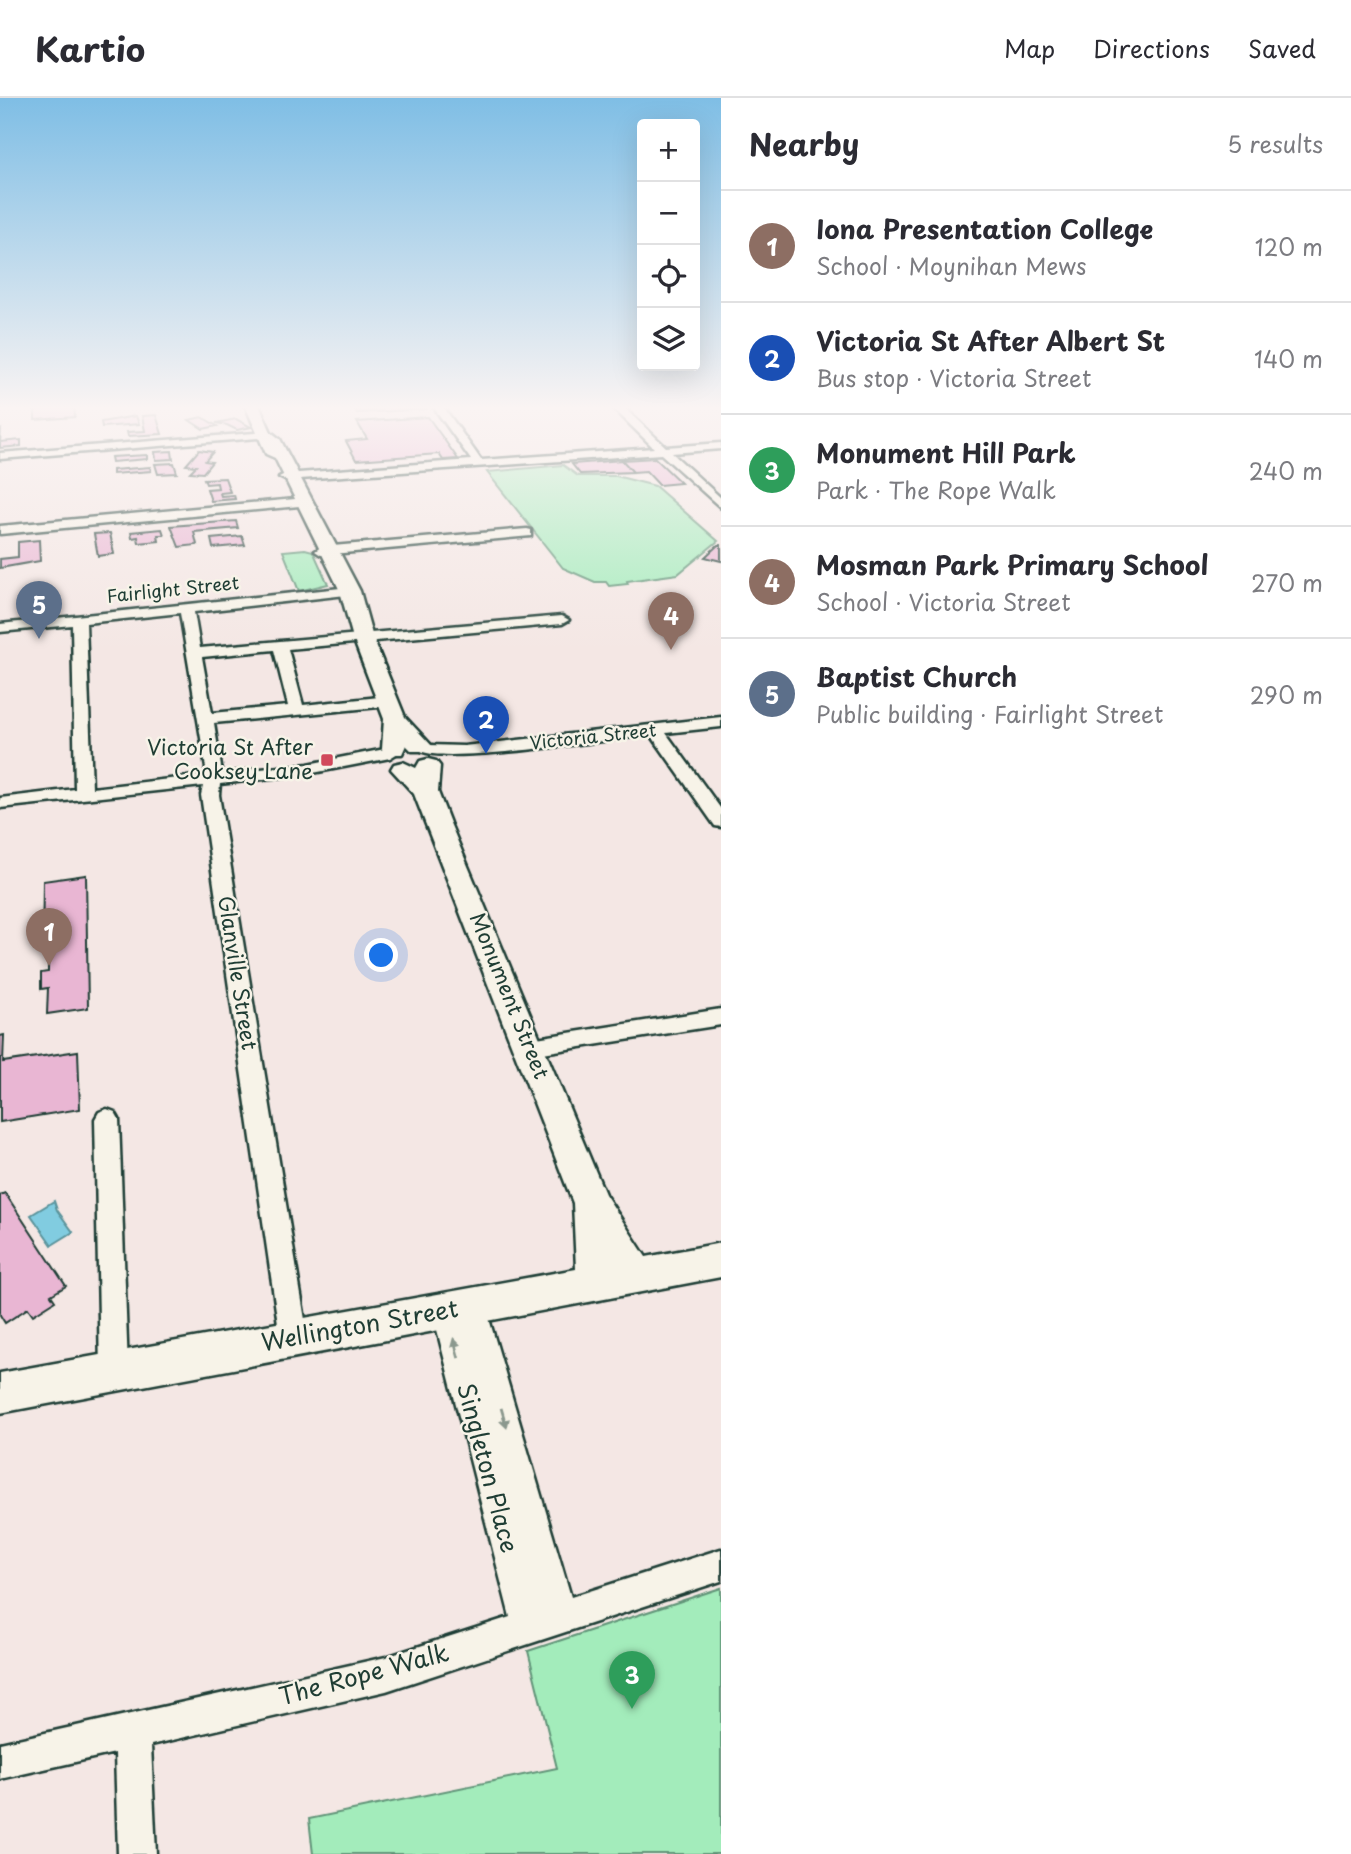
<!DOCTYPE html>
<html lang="en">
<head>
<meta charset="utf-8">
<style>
  :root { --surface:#fff; --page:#f7f7f7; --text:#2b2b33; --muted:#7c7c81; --line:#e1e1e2; --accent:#0b8043 }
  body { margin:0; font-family:"Playpen Sans",sans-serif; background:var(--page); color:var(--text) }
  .controls { position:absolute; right:21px; top:21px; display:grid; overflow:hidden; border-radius:7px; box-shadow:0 7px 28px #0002 }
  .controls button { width:63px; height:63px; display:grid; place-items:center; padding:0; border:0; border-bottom:2px solid var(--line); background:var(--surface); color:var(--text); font:35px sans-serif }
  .you { position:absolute; left:382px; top:858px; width:24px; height:24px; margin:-18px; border:5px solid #fff; border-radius:50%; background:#1a73e8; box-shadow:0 0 0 10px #1a73e833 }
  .badge { display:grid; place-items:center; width:46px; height:46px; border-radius:50%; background:var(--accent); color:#fff; font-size:23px; font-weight:700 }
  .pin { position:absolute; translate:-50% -58px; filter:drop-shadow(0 2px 4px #0008) }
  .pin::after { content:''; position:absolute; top:37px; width:24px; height:21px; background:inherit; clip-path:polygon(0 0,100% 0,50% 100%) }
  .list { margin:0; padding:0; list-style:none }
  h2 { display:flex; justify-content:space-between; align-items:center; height:91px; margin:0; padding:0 28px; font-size:30px }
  h2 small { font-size:23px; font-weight:400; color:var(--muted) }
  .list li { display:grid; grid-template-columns:46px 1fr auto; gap:21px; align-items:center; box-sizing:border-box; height:112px; padding:0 28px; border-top:2px solid var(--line) }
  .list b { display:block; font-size:26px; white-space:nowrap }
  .list p { margin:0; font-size:23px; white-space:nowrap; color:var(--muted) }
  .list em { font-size:23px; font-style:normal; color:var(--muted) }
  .icon { flex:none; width:38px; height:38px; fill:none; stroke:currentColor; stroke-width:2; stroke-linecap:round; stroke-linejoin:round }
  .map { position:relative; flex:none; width:721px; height:1756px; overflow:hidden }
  header { display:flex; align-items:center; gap:42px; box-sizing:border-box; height:98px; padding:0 35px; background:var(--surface); border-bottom:2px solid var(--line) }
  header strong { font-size:33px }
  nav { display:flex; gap:38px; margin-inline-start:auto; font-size:24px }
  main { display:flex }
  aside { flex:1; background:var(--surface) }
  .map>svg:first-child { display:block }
  .green { fill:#a3ecbb; stroke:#619478; stroke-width:2 }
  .water { fill:#81cce0; stroke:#5a939b; stroke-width:2 }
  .building { fill:#e9b6d3; stroke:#1f3d34; stroke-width:2 }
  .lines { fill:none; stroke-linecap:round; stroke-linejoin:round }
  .street-casing { stroke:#1f3d34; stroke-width:5 }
  .secondary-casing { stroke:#1f3d34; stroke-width:5 }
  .street { fill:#f7f3e8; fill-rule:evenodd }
  .secondary { fill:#f7f3e8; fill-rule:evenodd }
  .oneway { fill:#8b988e }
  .poi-dot { fill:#d1495b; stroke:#f7f3e8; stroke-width:2.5 }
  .labels { text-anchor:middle; stroke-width:5; stroke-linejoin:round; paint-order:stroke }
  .far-street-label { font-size:18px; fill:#1f3d34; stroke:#f7f3e8 }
  .poi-label { font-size:21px; fill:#1f3d34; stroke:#f7f3e8; text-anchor:end }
  .street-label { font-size:21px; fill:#1f3d34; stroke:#f7f3e8 }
  .near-street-label { font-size:24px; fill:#1f3d34; stroke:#f7f3e8 }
</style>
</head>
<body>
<header>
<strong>Kartio</strong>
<nav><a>Map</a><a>Directions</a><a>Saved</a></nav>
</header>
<main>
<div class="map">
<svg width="721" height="1756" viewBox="0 0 721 1756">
  <rect width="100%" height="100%" fill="#f4e7e4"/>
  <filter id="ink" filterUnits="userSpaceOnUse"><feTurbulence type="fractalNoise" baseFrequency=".0143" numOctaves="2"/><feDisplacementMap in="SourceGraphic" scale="14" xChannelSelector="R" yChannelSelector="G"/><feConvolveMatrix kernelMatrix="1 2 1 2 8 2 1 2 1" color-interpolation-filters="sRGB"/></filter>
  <g filter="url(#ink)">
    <!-- green -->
    <path class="green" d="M563 367 578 378H616L655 388 718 443 678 476 627 483 628 486 609 488 606 484H595L563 470 487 374Z
      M305 451 313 453 328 486 299 493 283 453Z
      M721 1490V1756H313L309 1721 557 1670 528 1553Z"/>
    <!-- water -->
    <path class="water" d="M54 1103 57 1112 73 1134 52 1147 31 1117Z"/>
    <!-- building -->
    <path class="building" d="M74 307 75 319 35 322V311Z
      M353 307H424L426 311 357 315Z
      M156 317 162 336 128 338 127 334 145 333 142 318Z
      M136 318 139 326 102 329 101 324Z
      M202 319 217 328 203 331 189 322Z
      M428 319 458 361 443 362 439 356 356 362 346 343 367 341 357 324Z
      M236 321 251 329 237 332 227 327 216 325Z
      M1 332 0 344 21 342V348L0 350V333Z
      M199 352 213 354 205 363 212 364 203 375 190 374 196 368 186 367Z
      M172 353 173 361 156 362 155 354Z
      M147 357V361L112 364 111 359Z
      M655 360 681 385 659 387 646 373 633 374 622 362Z
      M622 362 633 374 580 376 572 366Z
      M174 365 177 375 158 376 155 366Z
      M150 369 151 373 113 376V372Z
      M225 380 230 394 220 395 221 398 234 397 235 401 211 403 207 391 218 390 217 385 206 386 204 381Z
      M236 423 238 430 194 434 197 447 179 449 171 428Z
      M162 431 164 437H158L159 443 139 445 138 439 132 440 131 434Z
      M110 435 114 456 98 458 94 436Z
      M242 438 245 447 213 450 211 441Z
      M39 442 40 463 0 470V461L18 459V444Z
      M718 447H721V463L705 459Z
      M86 777 88 910 47 916 48 890 41 891V875L48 874V856L42 857 43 783Z
      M4 937 3 964 78 953 80 1011 0 1024V938Z
      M5 1095 66 1188 51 1197 55 1203 33 1217 28 1210 5 1225 0 1217V1097Z"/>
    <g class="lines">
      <defs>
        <path id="street" d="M432 307H442L481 362 654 350 610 307H621L666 349 721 345V351L672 355 721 400V410L661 356 285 382 279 379 285 376 471 362Z
          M267 334 271 335V339L0 361V355Z
          M306 400 312 404 310 407 0 436V428Z
          M527 431 531 432V438L321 457 315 453 321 449Z
          M350 489 355 490V496L194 514 200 550 562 518 569 522 562 526 288 551 303 607 389 598 397 603 389 608 214 625 222 675 308 666 390 650 398 655 390 660 308 676 220 686 219 697 308 1240 304 1249 294 1253 284 1249 280 1240 201 697 203 688 0 710V700L75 691 72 527 0 534V526ZM180 515 206 670 204 677 92 690 86 525ZM274 552 288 608 212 615 202 559Z
          M721 619V629L666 635 721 711V729L715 728 651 637C619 640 435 668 420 652L428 647 464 648Z
          M721 911V927L530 957 522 955 519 949 522 943 530 941Z
          M107 1011 115 1014 119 1021 128 1272 124 1282 114 1286 104 1282 100 1272 95 1021 99 1014Z
          M471 1194 481 1198 485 1207 571 1499 721 1451V1483L386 1593 151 1647 156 1756H118L115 1655 0 1681V1645L386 1559 510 1519 432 1212 436 1203 446 1199 456 1203 457 1207 461 1198Z"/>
        <path id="secondary" d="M245 307H259L271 334 280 341 360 493 373 540 405 619 432 648 428 653H412L406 647 402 656H386L382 651 384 621 353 540 340 493 275 360 266 356Z
          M428 661 436 663 440 668 438 694 450 725 605 1096 646 1159 721 1145V1179L0 1315V1275L576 1171 573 1105 414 696 391 671 394 666 403 664 416 670 420 663Z"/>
      </defs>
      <!-- street casing -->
      <use href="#street" class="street-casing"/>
      <!-- secondary casing -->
      <use href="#secondary" class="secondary-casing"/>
      <!-- street -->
      <use href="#street" class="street"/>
      <!-- secondary -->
      <use href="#secondary" class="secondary"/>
    </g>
    <!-- one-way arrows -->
    <defs><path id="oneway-solid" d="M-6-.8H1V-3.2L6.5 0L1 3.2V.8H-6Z" transform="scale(1.75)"/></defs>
    <g class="oneway">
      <use href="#oneway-solid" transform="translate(456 1250) rotate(-105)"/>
      <use href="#oneway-solid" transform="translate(504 1320) rotate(74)"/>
    </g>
  </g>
  <!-- sky -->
  <linearGradient id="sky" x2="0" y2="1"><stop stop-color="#7fbee5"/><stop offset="0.56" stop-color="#faf4f3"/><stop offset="1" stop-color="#faf4f3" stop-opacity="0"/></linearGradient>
  <rect width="721" height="553" fill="url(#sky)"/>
  <!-- markers -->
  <rect class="poi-dot" x="320" y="655" width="14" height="14" rx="3.5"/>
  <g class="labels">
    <!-- far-street labels -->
    <g class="far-street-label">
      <text transform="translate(173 492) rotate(-6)" y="6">Fairlight Street</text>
      <text transform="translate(593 639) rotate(-6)" y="6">Victoria Street</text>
    </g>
    <!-- poi labels -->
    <g class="poi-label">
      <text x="313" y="657">Victoria St After<tspan x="313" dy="24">Cooksey Lane</tspan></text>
    </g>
    <!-- street labels -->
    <g class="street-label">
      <text transform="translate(237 875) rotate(81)" y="7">Glanville Street</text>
      <text transform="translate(509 898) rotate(68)" y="7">Monument Street</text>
    </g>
    <!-- near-street labels -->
    <g class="near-street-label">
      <text transform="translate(360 1228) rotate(-10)" y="8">Wellington Street</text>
      <text transform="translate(487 1370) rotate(75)" y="8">Singleton Place</text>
      <text transform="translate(364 1577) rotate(-15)" y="8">The Rope Walk</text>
    </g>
  </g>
</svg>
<div class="controls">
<button>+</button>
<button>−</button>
<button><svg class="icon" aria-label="locate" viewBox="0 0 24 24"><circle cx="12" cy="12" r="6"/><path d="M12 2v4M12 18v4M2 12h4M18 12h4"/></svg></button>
<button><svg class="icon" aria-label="layers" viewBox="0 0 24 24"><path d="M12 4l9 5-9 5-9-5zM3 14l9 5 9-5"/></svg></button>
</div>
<div class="you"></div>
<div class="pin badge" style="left:49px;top:868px;background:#8d6e63">1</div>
<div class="pin badge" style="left:486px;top:656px;background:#1a4fb4">2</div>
<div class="pin badge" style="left:632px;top:1611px;background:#2e9e5b">3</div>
<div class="pin badge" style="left:671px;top:552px;background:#8d6e63">4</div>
<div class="pin badge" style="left:39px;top:541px;background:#5c6f8a">5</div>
</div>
<aside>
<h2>Nearby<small>5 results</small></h2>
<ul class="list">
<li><span class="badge" style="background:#8d6e63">1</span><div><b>Iona Presentation College</b><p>School · Moynihan Mews</p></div><em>120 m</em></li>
<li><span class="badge" style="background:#1a4fb4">2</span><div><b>Victoria St After Albert St</b><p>Bus stop · Victoria Street</p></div><em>140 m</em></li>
<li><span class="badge" style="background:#2e9e5b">3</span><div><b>Monument Hill Park</b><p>Park · The Rope Walk</p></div><em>240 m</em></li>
<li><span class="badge" style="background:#8d6e63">4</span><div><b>Mosman Park Primary School</b><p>School · Victoria Street</p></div><em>270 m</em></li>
<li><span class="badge" style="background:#5c6f8a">5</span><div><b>Baptist Church</b><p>Public building · Fairlight Street</p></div><em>290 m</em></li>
</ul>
</aside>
</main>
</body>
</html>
